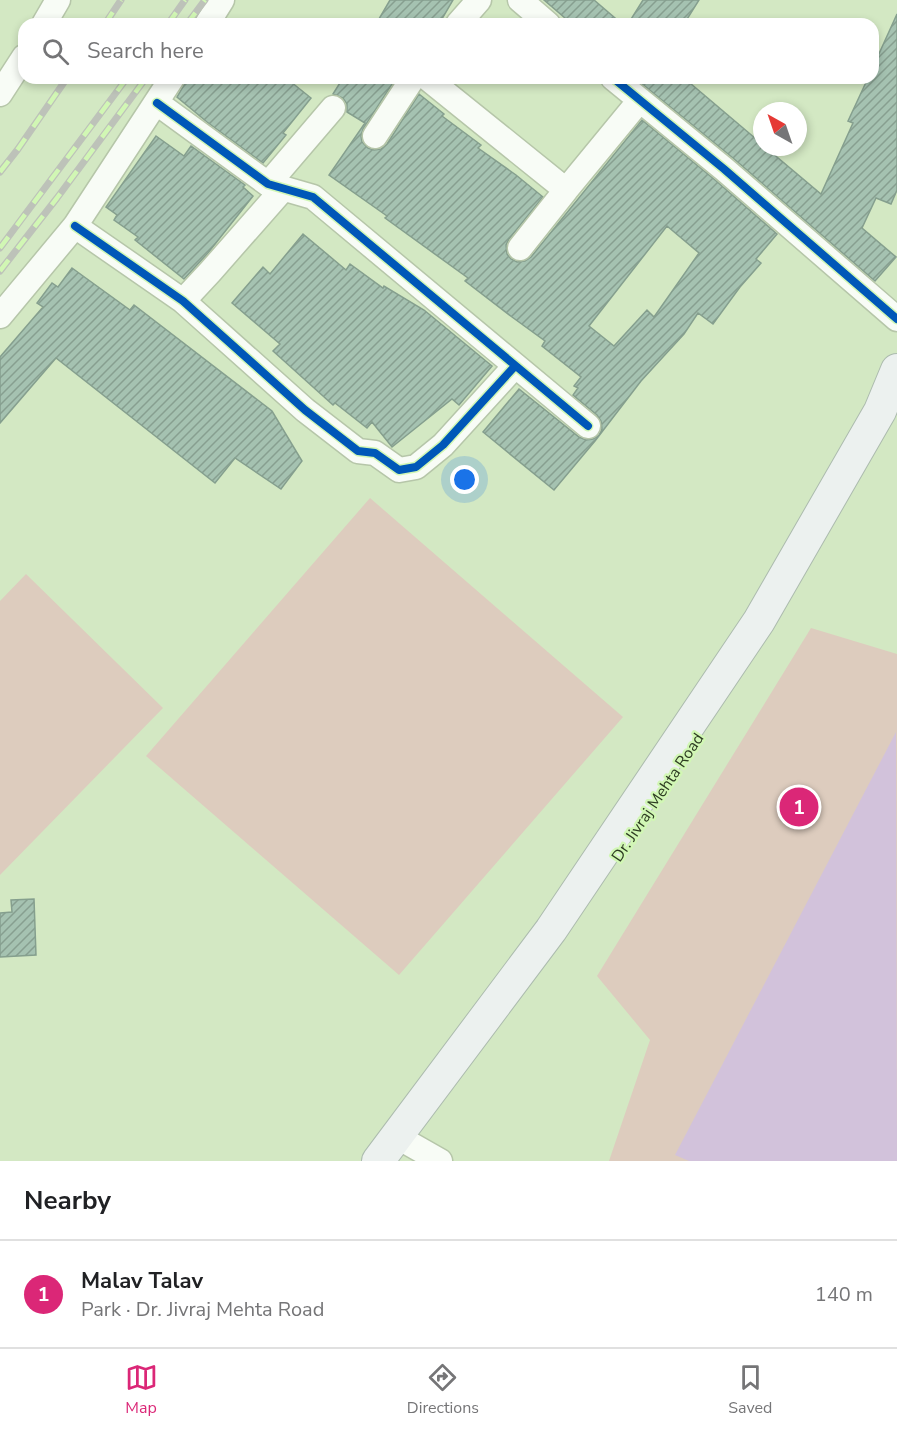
<!DOCTYPE html>
<html lang="en">
<head>
<meta charset="utf-8">
<style>
  :root { --surface:#fff; --page:#f2f2f2; --text:#202124; --muted:#757577; --line:#e0e0e0; --accent:#db2777 }
  body { margin:0; font-family:"Nunito Sans",sans-serif; background:var(--page); color:var(--text) }
  .compass { position:absolute; left:753px; top:102px; width:54px; height:54px; border-radius:50%; background:var(--surface); box-shadow:0 3px 9px #0003; rotate:320deg }
  .you { position:absolute; left:465px; top:480px; width:21px; height:21px; margin:-15px; border:4px solid #fff; border-radius:50%; background:#1a73e8; box-shadow:0 0 0 9px #1a73e833 }
  .badge { display:grid; place-items:center; width:39px; height:39px; border-radius:50%; background:var(--accent); color:#fff; font-size:20px; font-weight:700 }
  .pin { position:absolute; translate:-50% -50%; border:3px solid #fff; box-shadow:0 2px 6px #0006 }
  .list { margin:0; padding:0; list-style:none }
  h2 { display:flex; justify-content:space-between; align-items:center; height:78px; margin:0; padding:0 24px; font-size:26px }
  h2 small { font-size:20px; font-weight:400; color:var(--muted) }
  .list li { display:grid; grid-template-columns:39px 1fr auto; gap:18px; align-items:center; box-sizing:border-box; height:108px; padding:0 24px; border-top:2px solid var(--line) }
  .list b { display:block; font-size:22px; white-space:nowrap }
  .list p { margin:0; font-size:20px; white-space:nowrap; color:var(--muted) }
  .list em { font-size:20px; font-style:normal; color:var(--muted) }
  .icon { flex:none; width:33px; height:33px; fill:none; stroke:currentColor; stroke-width:2; stroke-linecap:round; stroke-linejoin:round }
  .map { position:relative; flex:none; width:897px; height:1161px; overflow:hidden }
  .search { position:absolute; background:var(--surface); box-shadow:0 3px 9px #0003; left:18px; right:18px; top:18px; height:66px; display:flex; align-items:center; gap:15px; box-sizing:border-box; padding:0 21px; border-radius:18px; color:var(--muted); font-size:22px }
  .sheet { height:186px; background:var(--surface) }
  nav { display:flex; justify-content:space-around; align-items:center; box-sizing:border-box; height:84px; border-top:2px solid var(--line); background:var(--surface); font-size:16px; color:var(--muted) }
  nav a { display:grid; justify-items:center; gap:3px }
  nav .on { color:var(--accent) }
  .map>svg:first-child { display:block }
  .green { fill:#ddccbe }
  .water { fill:#d2c2db }
  .building { fill:url(#building-hatch); stroke:#859f8e; stroke-width:1.5; fill-rule:evenodd }
  .lines { fill:none; stroke-linecap:round; stroke-linejoin:round }
  .minor-casing { stroke:#b6c6a9; stroke-width:27 }
  .major-casing { stroke:#acbbae; stroke-width:34 }
  .minor { stroke:#f8fcf6; stroke-width:24 }
  .major { stroke:#ecf1ef; stroke-width:32 }
  .rail-casing { stroke:#bdc2b9; stroke-width:7 }
  .rail { stroke:#d1f7b4; stroke-width:4.5; stroke-dasharray:14; stroke-linecap:butt }
  .cycleway-casing { stroke:#d1f7b4; stroke-width:11 }
  .cycleway { stroke:#0057b8; stroke-width:8 }
  .labels { text-anchor:middle; stroke-width:4.5; stroke-linejoin:round; paint-order:stroke }
  .street-label { font-size:16px; fill:#2e3d23; stroke:#d1f7b4 }
</style>
</head>
<body>
<div class="map">
<svg width="897" height="1161" viewBox="0 0 897 1161">
  <defs>
    <pattern id="building-hatch" width="6" height="6" patternUnits="userSpaceOnUse" patternTransform="scale(1.5)"><rect width="6" height="6" fill="#a5c2b1"/><path d="M-1 1l2-2M0 6l6-6M5 7l2-2" fill="none" stroke="#879f90"/></pattern>
  </defs>
  <rect width="100%" height="100%" fill="#d3e8c3"/>
  <!-- green -->
  <path class="green" d="M370 498 623 717 399 975 146 756Z
    M26 574 163 708 0 875V601Z
    M811 628 897 654V1161H609L650 1040 597 976Z"/>
  <!-- water -->
  <path class="water" d="M896 732 897 1161H689L675 1155Z"/>
  <!-- building -->
  <path class="building" d="M390 0H453L439 24H376Z
    M544 0H594L622 24H572Z
    M643 0H699L684 24H628Z
    M897 14V190L891 204 876 198 862 228 896 257 875 281 733 158 635 78H684L762 144V147H765L821 194 853 123 848 121 868 78H873V67Z
    M188 78H286L311 98 283 133 286 135 263 163 207 122 177 97Z
    M343 78H396L363 129 361 136 362 142 368 148 374 150 381 149 387 144 419 94 444 114 442 116 481 145 478 148 516 175 543 197 509 239 506 245 507 254 511 259 517 262 525 261 531 257 642 120 715 180 777 234 756 259 761 263 740 287 713 324 698 313 684 334 641 381 595 441 554 490 483 432 519 389 579 437 586 440 593 439 599 435 602 429 601 421 597 415 573 395 578 388 574 386 581 377 542 346 545 341 512 317 465 281 468 278 385 218 387 216 329 175 365 123 347 112V104L343 98 333 94ZM667 226 699 253 654 317 647 310 614 346 589 326Z
    M156 136 184 156 191 146 245 185 243 187 253 196 208 253 184 279 135 240 138 237 114 220 117 215 106 207Z
    M303 234 346 270 350 264 383 288 384 286 424 310 492 366 459 405 452 399 392 447 372 422 367 428 335 403 333 405 273 351 280 344 232 303 263 267 270 274Z
    M72 268 130 310 134 305 272 411 302 461 281 489 235 458 215 483 56 358 0 423V357L43 307 37 303 52 283 58 287Z
    M34 899 36 955 0 957V913L12 912 11 900Z"/>
  <g class="lines">
    <defs>
      <path id="minor" d="M520 0 548 24
        M44 24 58 0
        M207 24 222 0
        M458 24 479 0
        M427 78 566 190 640 100
        M613 78 724 169 897 319
        M0 94 24 57
        M157 103 268 184 313 197 588 426
        M375 136 413 78
        M268 184 333 108
        M75 226 183 301 305 410 358 451 375 453 399 470 416 467 443 445 515 366
        M520 248 566 190
        M183 301 210 272 283 189
        M0 316 75 226 172 78
        M396 1136 440 1161"/>
      <path id="major" d="M378 1161 551 930 759 621 880 411 897 370"/>
    </defs>
    <!-- minor casing -->
    <use href="#minor" class="minor-casing"/>
    <!-- major casing -->
    <use href="#major" class="major-casing"/>
    <!-- minor -->
    <use href="#minor" class="minor"/>
    <!-- major -->
    <use href="#major" class="major"/>
    <defs>
      <path id="rail" d="M105 24 121 0
        M168 24 185 0
        M187 24 205 0
        M0 172 18 149 67 78
        M0 248 127 78
        M0 271 57 198 146 78"/>
    </defs>
    <!-- rail casing -->
    <use href="#rail" class="rail-casing"/>
    <!-- rail -->
    <use href="#rail" class="rail"/>
    <defs>
      <path id="cycleway" d="M613 78 724 169 897 319
        M157 103 268 184 313 197 588 426
        M75 226 183 301 305 410 358 451 375 453 399 470 416 467 443 445 515 366"/>
    </defs>
    <!-- cycleway casing -->
    <use href="#cycleway" class="cycleway-casing"/>
    <!-- cycleway -->
    <use href="#cycleway" class="cycleway"/>
  </g>
  <g class="labels">
    <!-- street labels -->
    <g class="street-label">
      <text transform="translate(657 797) rotate(-56)" y="6">Dr. Jivraj Mehta Road</text>
    </g>
  </g>
</svg>
<svg class="compass" viewBox="-18 -18 36 36"><path d="M0-13l5 13h-10z" fill="#e53935"/><path d="M0 13l5-13h-10z" fill="#757577"/></svg>
<div class="you"></div>
<div class="pin badge" style="left:799px;top:807px">1</div>
<div class="search"><svg class="icon" aria-label="search" viewBox="0 0 24 24"><circle cx="10" cy="10" r="6"/><path d="M15 15l6 6"/></svg>Search here</div>
</div>
<section class="sheet">
<h2>Nearby<small></small></h2>
<ul class="list">
<li><span class="badge">1</span><div><b>Malav Talav</b><p>Park · Dr. Jivraj Mehta Road</p></div><em>140 m</em></li>
</ul>
</section>
<nav>
<a class="on"><svg class="icon" aria-label="map" viewBox="0 0 24 24"><path d="M3 6l6-2 6 2 6-2v14l-6 2-6-2-6 2zM9 4v14M15 6v14"/></svg>Map</a>
<a><svg class="icon" aria-label="directions" viewBox="0 0 24 24"><path d="M12 3l9 9-9 9-9-9zM9 14v-3h6M13 9l2 2-2 2"/></svg>Directions</a>
<a><svg class="icon" aria-label="saved" viewBox="0 0 24 24"><path d="M7 4h10v16l-5-4-5 4z"/></svg>Saved</a>
</nav>
</body>
</html>
